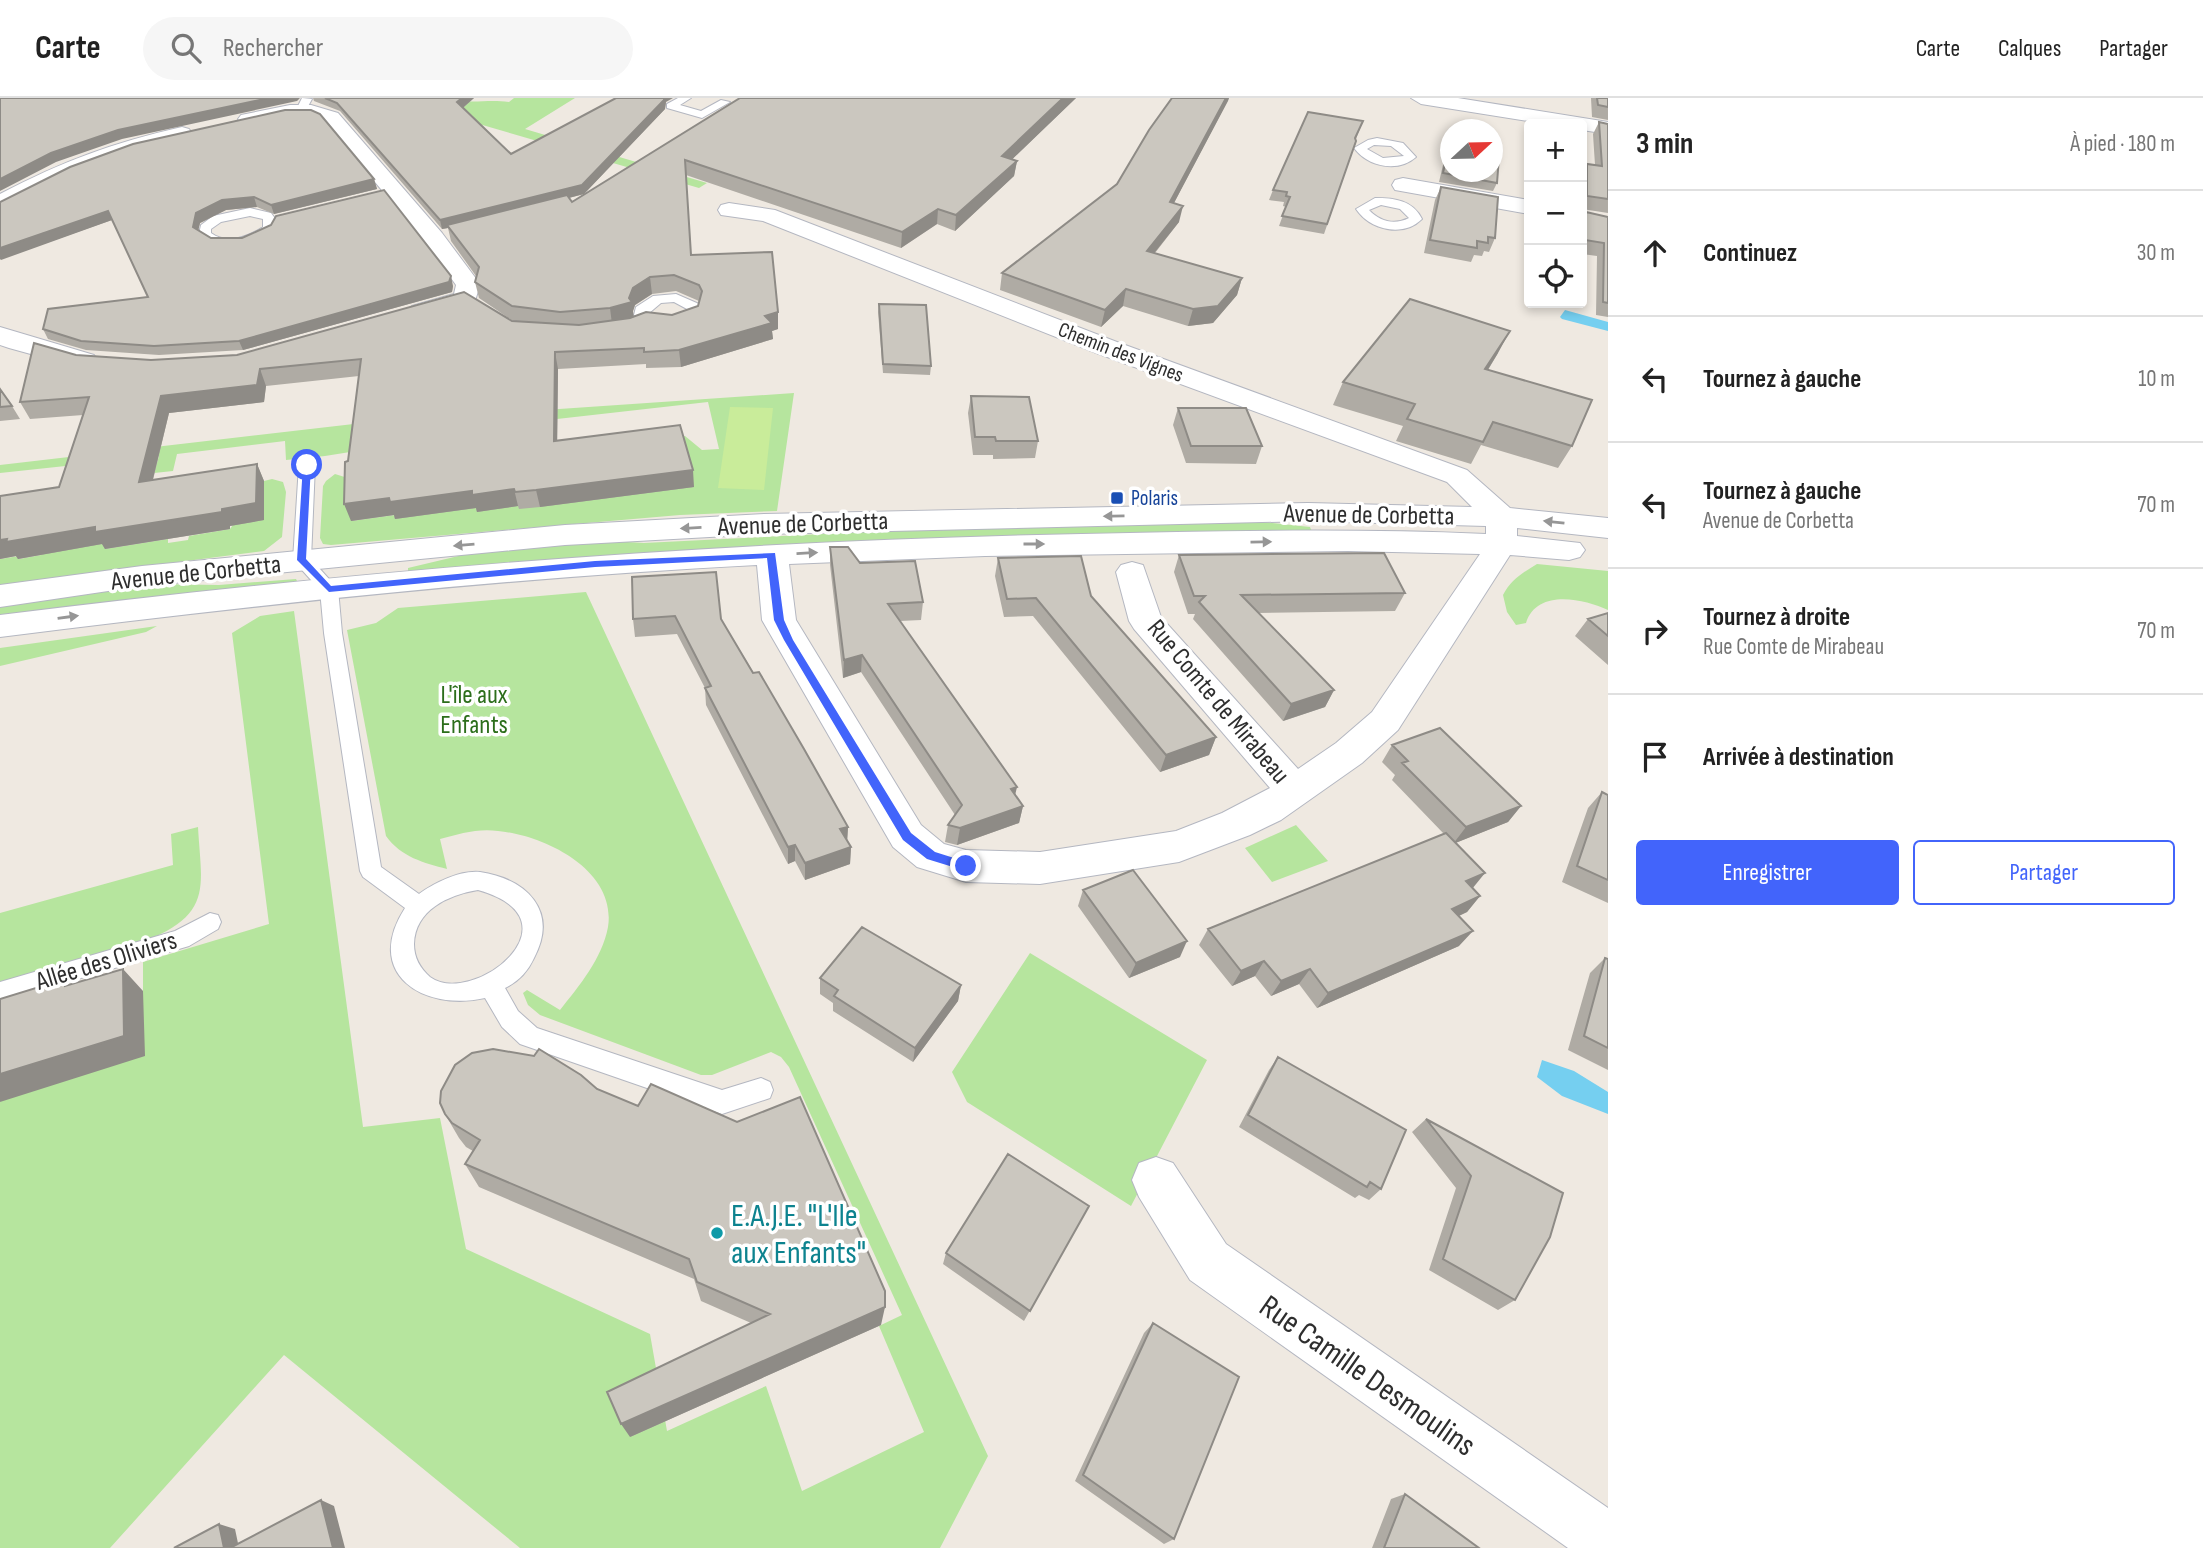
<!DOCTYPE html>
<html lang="fr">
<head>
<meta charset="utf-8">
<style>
  :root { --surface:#fff; --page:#f6f6f6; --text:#222; --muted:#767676; --line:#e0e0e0; --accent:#4264fb }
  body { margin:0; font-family:"Sofia Sans Condensed",sans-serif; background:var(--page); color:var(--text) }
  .controls { position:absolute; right:21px; top:21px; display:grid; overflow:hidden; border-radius:7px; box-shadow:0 4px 10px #0003 }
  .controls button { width:63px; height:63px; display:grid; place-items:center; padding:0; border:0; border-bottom:2px solid var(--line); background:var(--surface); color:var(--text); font:35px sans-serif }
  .compass { position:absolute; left:1440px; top:21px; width:63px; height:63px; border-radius:50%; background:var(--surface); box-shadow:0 4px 10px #0003; rotate:68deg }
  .stop { position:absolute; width:21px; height:21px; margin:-16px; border:5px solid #4264fb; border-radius:50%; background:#fff }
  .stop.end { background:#4264fb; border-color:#fff; box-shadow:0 2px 7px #0008 }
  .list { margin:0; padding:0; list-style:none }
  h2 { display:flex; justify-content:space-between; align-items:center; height:91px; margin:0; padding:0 28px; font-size:30px }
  h2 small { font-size:23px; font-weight:400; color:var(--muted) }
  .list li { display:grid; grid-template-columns:46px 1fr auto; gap:21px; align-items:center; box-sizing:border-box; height:126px; padding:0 28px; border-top:2px solid var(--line) }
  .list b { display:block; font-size:26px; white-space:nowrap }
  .list p { margin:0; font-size:23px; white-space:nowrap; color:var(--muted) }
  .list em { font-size:23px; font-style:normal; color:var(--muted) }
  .actions { display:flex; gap:14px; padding:21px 28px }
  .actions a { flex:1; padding:16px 0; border:2px solid var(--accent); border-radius:7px; text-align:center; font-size:24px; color:var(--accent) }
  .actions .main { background:var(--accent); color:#fff }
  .icon { flex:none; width:38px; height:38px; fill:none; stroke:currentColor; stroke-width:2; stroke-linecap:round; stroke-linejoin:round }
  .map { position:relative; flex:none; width:1608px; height:1450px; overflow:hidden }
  header { display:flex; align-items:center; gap:42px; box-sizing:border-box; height:98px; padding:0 35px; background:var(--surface); border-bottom:2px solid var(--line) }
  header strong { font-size:33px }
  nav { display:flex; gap:38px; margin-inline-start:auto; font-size:24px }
  .search { width:490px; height:63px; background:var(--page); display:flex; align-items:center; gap:18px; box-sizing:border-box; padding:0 24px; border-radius:38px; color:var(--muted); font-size:26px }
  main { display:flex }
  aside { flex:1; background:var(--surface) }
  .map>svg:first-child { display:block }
  .green { fill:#b6e59e }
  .pitch { fill:#c9ec9a }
  .water { fill:#75cff0 }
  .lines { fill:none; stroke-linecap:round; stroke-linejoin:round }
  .service-casing { stroke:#b4b7c1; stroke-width:2 }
  .minor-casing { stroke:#b4b7c1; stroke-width:2 }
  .service { fill:#fff; fill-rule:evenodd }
  .minor { fill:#fff; fill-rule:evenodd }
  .wall { fill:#afaba4; fill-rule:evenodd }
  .shaded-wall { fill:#8e8b86 }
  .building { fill:#cbc7bf; stroke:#8e8b86; stroke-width:2 }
  .oneway { fill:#969696 }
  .route { fill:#4264fb }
  .transit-dot { fill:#1a4fb4; stroke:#fff; stroke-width:2.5 }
  .culture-dot { fill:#0f9aa8; stroke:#fff; stroke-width:2.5 }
  .labels { text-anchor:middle; stroke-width:7; stroke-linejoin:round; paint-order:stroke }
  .far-street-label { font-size:21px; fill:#2e2e2e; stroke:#fff }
  .far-transit-label { font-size:21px; fill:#164399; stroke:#fff; text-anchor:start }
  .street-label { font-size:26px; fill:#2e2e2e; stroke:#fff }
  .park-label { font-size:26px; fill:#2c6e1b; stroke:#fff }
  .near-culture-label { font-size:32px; fill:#0d838f; stroke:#fff; text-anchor:start }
  .near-street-label { font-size:32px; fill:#2e2e2e; stroke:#fff }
</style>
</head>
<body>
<header>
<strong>Carte</strong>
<div class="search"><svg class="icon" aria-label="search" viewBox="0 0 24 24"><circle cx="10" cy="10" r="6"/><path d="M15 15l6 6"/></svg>Rechercher</div>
<nav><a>Carte</a><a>Calques</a><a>Partager</a></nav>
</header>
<main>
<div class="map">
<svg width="1608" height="1450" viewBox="0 0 1608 1450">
  <rect width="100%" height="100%" fill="#efe9e1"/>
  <!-- green -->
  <path class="green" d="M446 0C470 7 485 1 509 4L514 0H575L525 31 707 85 699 90 479 26Z
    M794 295 777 413 680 417 331 447 323 446 320 440 323 388 326 383 335 376 351 381V423L395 417 637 344 685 338 702 352 719 351 708 304 557 321 325 358 286 362 285 343 177 356 173 373 154 375 159 358 0 375V367L371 324Z
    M272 381 283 384 286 394 282 439 264 453 0 487V461L19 458V461L41 457V454L106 444 105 451 168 441V445L188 442 189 438 230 431 264 383Z
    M1252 423 1310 429 1312 434 408 475V470L492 450 611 443 644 445 962 429Z
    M1537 466 1608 473V512C1584 501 1537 490 1526 525L1516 527 1507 514 1503 497C1511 482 1522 475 1537 466Z
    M296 481 298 485 0 522V508L153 486 219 487Z
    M586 494 988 1358 940 1450H520L284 1257 110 1450H0V1004L143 893V864L269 826 232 535 260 518 294 513 363 1029 440 1020 466 1151 650 1236 667 1333 766 1288 802 1393 924 1334 879 1228 902 1217 789 969 781 959 771 954 712 977H701L540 917 528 907 523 895 527 892 560 912C579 888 602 861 608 829 617 772 544 737 498 733 478 730 459 736 440 741L447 771C424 765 401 759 386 738L347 532 376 525 398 510Z
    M157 528 146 534 0 568V550Z
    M1296 727 1328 763 1272 784 1245 750Z
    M198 729C201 785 213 814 152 840L0 884V815L173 767 171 736Z
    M1030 855 1207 962 1131 1108 967 1004 952 974Z"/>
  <!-- pitch -->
  <path class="pitch" d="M730 309 773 310 764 392 718 390Z"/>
  <!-- water -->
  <path class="water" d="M1565 212 1608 224V233L1562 221 1560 219Z
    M1542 962 1574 973 1608 994V1016L1562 998 1537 979Z"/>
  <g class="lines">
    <defs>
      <path id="service" d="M302 0 312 1 305 14 301 15 296 12Z
        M678 0H691L680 7 701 13 721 2 730 4 702 20 667 10V6Z
        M1377 40 1403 45 1416 59C1398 75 1368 69 1354 50L1368 42ZM1374 47 1391 48 1404 58 1383 60 1367 51Z
        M1375 100C1394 100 1413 102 1422 121 1403 140 1370 132 1356 111ZM1381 107 1400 111 1409 120C1395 127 1380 124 1369 112Z
        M250 110 271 115 277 123 273 134C252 148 218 158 199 136L201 127 213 118ZM250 118 263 121V129C248 139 227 147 211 135V131L221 124Z
        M676 196 699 206 701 209 698 222C678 234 650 237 634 217L636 209 653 198ZM674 204 687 211 686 217C673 225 660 226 648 216L661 205Z
        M307 362 315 367 311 461 338 491 342 535 381 769 419 796C434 785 460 772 480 774 527 781 559 813 534 860 528 873 518 884 505 890L518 913 537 930 722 992 761 980 770 984 773 992 770 1000 722 1016 520 946 502 929 485 900C422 914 363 875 405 810L363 779 360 773 324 535 320 492 293 462 299 367ZM478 792C584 822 473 910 430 879 420 870 414 860 414 846 415 812 448 797 478 792Z
        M210 815 218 817 221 824 218 831 189 848 0 904V884L175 833Z"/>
      <path id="minor" d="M1411 0H1458L1608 24V36L1582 32V26H1547L1421 6Z
        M290 7H311L338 15 442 135 477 182 480 187 474 206 421 221 412 218 408 213 412 208 454 196 456 187 426 145 324 23 300 18 248 27 241 25 238 21 241 17Z
        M182 29 189 31 192 35 189 39 136 52 73 76 0 114V96C63 63 112 45 182 29Z
        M1403 80 1529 102V116L1395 92 1392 87 1395 82Z
        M729 105 775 112 1117 244 1467 372 1510 410 1608 420V440L1517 430V438L1580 445 1585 452 1580 459 1569 462 1510 457 1398 632 1362 665 1281 722 1250 737 1179 764 1040 786 966 784 917 769 893 749 762 522 757 467C504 480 252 507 0 539V517C360 472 720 443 1082 436 1216 433 1352 430 1486 436V428L1308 423 764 436 565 447 142 488 0 509V487L142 468 565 427 764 416 1308 405 1472 409 1447 384 1099 256 763 123 721 117 718 112 721 107ZM1348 453 1480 456 1372 614 1336 645 1298 671 1161 519 1143 467 1132 464 1121 467 1116 474 1129 523 1134 531 1270 690 1222 715 1176 733 1040 754 966 752 944 746 921 727 796 522 789 466 985 458Z
        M0 229 94 257 98 263 94 269 85 271 9 250 0 247Z
        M1156 1059 1173 1065 1226 1146 1608 1410V1450H1568L1190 1182 1139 1099 1132 1082 1139 1065Z"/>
    </defs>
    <!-- service casing -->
    <use href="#service" class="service-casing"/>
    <!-- minor casing -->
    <use href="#minor" class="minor-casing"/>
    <!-- service -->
    <use href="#service" class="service"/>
    <!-- minor -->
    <use href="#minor" class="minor"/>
  </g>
  <!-- wall -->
  <path class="wall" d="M313 0H474L463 10 511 56 666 4 665 11 584 96 569 100 572 104 740 0H1076L1012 61 1017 63 1014 78 955 133 937 126 901 150 686 77 691 157 778 231 772 233 773 241 681 269 646 270V266L558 271 557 342 694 389 540 409 519 411 518 408 477 414 476 410 395 421 394 417 351 423 348 363 359 278 266 288 264 304 169 315 153 382 257 366 264 383V422L230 428V431L105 451 102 446 18 461 16 458 0 461V398L59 389 83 317 30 321 20 304 76 257 151 262 237 257 513 223 479 200 475 184 476 178 451 143 448 130 442 131 340 13 314 3ZM676 193 699 203 698 208 672 217 633 219V213L635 207 652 196Z
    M1172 0H1229L1174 105 1179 124 1155 155 1242 180 1237 197 1213 225 1188 228 1123 208 1101 229 1000 192 1002 175 1117 86Z
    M1591 0H1608V22L1592 19Z
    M1363 23 1356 41V43L1324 136 1279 128 1286 109 1283 108 1284 104 1269 102 1273 92Z
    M1599 24 1608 26V115L1582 111V77L1587 66 1595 67 1593 36Z
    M1451 33V74L1497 85 1493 93 1439 84Z
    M374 81 377 91 274 116 257 109 226 112 200 125 198 132 211 140 453 188 452 194 243 252 159 257 86 252 48 241 43 231 148 199 112 122 0 161V104Z
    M1441 89 1495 140 1489 154 1484 153 1482 158 1474 157 1471 164 1424 155 1435 102Z
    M1586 114 1608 119V219L1596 217 1597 158 1582 156V122Z
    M879 206 931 268 930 277 883 275 878 214Z
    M1498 255 1488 272 1572 348 1558 370 1481 347 1471 366 1396 343 1403 328 1333 307 1343 284Z
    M0 291 12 308 20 321 0 323Z
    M971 298 1038 343 1035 360 993 361V357H973L968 315Z
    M1178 310 1262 348 1256 366 1186 365 1173 327Z
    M830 449 860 465 923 504 921 522 900 523 1023 708 1019 725 957 747 945 744 948 727 955 717 861 574 843 580 830 467Z
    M1179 457 1405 495 1395 513 1258 515 1334 592 1325 609 1283 623 1193 521 1195 516H1188L1174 474Z
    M998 460 1091 498 1216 639 1209 657 1160 674 1033 518 1004 519 995 478Z
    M632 479 721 521 848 729 847 742 851 749 850 766 805 782 795 763 788 766 706 607 705 590 677 536 635 539 633 521Z
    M1608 515V567L1575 538 1588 521Z
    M1392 647 1521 708 1508 724 1455 745 1473 790 1480 798 1467 814 1459 818V848L1317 910 1299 886 1271 898 1255 878 1232 888 1199 847 1208 831 1444 736 1392 682 1395 677 1382 664Z
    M1602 694 1608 697V805L1562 784 1588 710Z
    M1083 792 1180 859 1129 880 1078 808Z
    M1605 860 1608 861V972L1568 952 1590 875Z
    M820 880 961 887 958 903 913 964 833 913V905L820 896Z
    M1278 959 1381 1091 1369 1102 1359 1097 1355 1100 1239 1029 1269 972Z
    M597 991 881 1227 630 1339 751 1225 701 1203 694 1181 479 1089 465 1066 473 1053 466 1049 459 1040 445 1016Z
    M1426 1021 1563 1095 1515 1202 1498 1212 1429 1172 1456 1090 1412 1034Z
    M1089 1108 1024 1223 943 1166 946 1155Z
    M1153 1225 1174 1441 1164 1446 1075 1383 1144 1235Z
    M1405 1396 1479 1450H1372L1391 1401Z"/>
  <!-- shaded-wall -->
  <path class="shaded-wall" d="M269 0H300L297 3 122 41 56 64 0 93V81L51 55 118 32Z
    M462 0H474L459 13 457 4Z
    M664 0H673L666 4 665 11 584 96 449 130 447 127 448 130 442 131 440 122Z
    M1063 0H1076L1000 73 1002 58Z
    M1226 0H1229L1228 3 1166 120 1170 104Z
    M1017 63 1014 78 955 133 956 117Z
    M374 81 377 91 274 116 271 107Z
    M254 99 257 109 226 112 200 125 197 138 193 129 196 115 222 102Z
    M1183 108 1179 124 1143 169 1147 153Z
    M938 111 937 126 901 150 902 134Z
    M108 113 112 122 1 162 0 161V150Z
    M451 178 453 188 452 194 243 252 239 243Z
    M650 179 652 196 635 207 633 213 634 221 612 226 610 210 629 200 633 190Z
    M1242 180 1237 197 1213 225 1188 228 1193 211Z
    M1126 191 1123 208 1101 229 1105 212Z
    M778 214V231L772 233 773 241 681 269 679 252 765 218Z
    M1510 233 1498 255 1474 294 1485 271Z
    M555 254 558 271 557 360 554 343Z
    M260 271 266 288 264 304 169 315 148 401 139 384 161 298Z
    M257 366 264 383V422L230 428V431L105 451 102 446 18 461 16 458 0 461V442L222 411Z
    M693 372 694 389 540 409 536 392Z
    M514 391 518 408 477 414 476 410 395 421 394 417 351 423 344 406 389 400 472 393Z
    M862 557 861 574 843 580 844 562Z
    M1334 592 1325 609 1283 623 1291 606Z
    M1216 639 1209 657 1160 674 1166 657Z
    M1017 689 1013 706 1011 691Z
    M1023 708 1019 725 957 747 960 730Z
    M1521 708 1508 724 1453 746 1466 729Z
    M848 729 847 746 840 731Z
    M795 747V763L788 766V749Z
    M851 749 850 766 805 782V765Z
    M1485 775 1472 791 1466 783Z
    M1480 798 1467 814 1439 827 1452 811Z
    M1473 833 1459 848 1317 910 1328 895Z
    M1187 843 1180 859 1129 880 1136 865Z
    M1264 863 1255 878 1232 888 1241 873Z
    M123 871 143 893 145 958 0 1004V976Z
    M1310 871 1299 886 1271 898 1281 883Z
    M961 887 958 903 913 964 915 950Z
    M885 1209 881 1227 630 1339 621 1326Z
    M321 1402 334 1408 345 1450H333Z
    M219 1426 235 1431 239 1450H224Z"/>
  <!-- building -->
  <path class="building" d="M0 0H269L118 32 51 55 0 81Z
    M325 0H462L457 4 511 56 616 0H664V2L582 87 440 122 337 5Z
    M740 0H1063L1002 58 1017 63 956 117 938 111 902 134 685 62 691 157 772 154 778 214 765 218 772 225 679 252 644 254V250L555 254 554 343 680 327 693 372 536 392 515 394 514 391 472 397V393L390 404 389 400 344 406 345 364 348 363 361 261 260 271 257 287 161 298 139 384 257 366 256 405 222 411V414L95 434V429L6 444 7 441 0 442V398L59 389 89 299 20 304 34 245 76 257 151 262 237 257 464 194 512 223 579 227 630 220 646 214 672 217 698 208 702 193 699 187 674 177 650 179 633 190 629 200 632 204 610 210 560 214 512 208 475 184 479 169 447 127 567 97 572 104Z
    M1172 0H1226L1170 104 1183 108 1147 153 1242 180 1218 208 1193 211 1126 191 1105 212 1002 175 1117 86 1149 32Z
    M1597 0H1608V9L1598 7Z
    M285 12H311L320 16 374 81 271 107 254 99 222 102 196 115 193 129 211 140H242L271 127 276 118 384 92 451 178 449 184 239 243 154 248 81 243 43 231 48 211 148 199 108 113 0 150V104L70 69 133 46Z
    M1308 14 1363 23 1355 40 1356 43 1327 126 1282 118 1290 99 1286 98 1287 94 1273 92Z
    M1599 24 1608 26V101L1587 98V66L1602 68Z
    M1451 37V74H1493V55L1499 59 1497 85 1443 75Z
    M1441 89 1498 99 1495 140 1488 139V145L1477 143V150L1430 142Z
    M1586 114 1608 119V205L1603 204 1604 145 1585 142Z
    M1410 201 1510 233 1485 271 1592 302 1572 348 1493 324 1483 344 1407 321 1415 306 1343 284Z
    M879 206 926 207 931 268 883 266Z
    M0 291 12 308 0 309Z
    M971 298 1029 299 1038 343H996L995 339H975Z
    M1178 310H1246L1262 348H1191Z
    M830 449H848L860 465 915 463 923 504 888 506 1017 689 1011 691 1023 708 960 730 948 727 962 707 862 557 844 562Z
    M1384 455 1405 495 1241 497 1334 592 1291 606 1199 504 1205 498H1194L1179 457Z
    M1081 458 1091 498 1216 639 1166 657 1036 500 1007 501 998 460Z
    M716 474 721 521 753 575 759 574 804 651 848 729 840 731 851 749 805 765 795 747 788 749 705 590 711 588 675 518 633 521 632 479Z
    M1608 515V538L1588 521Z
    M1440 630 1521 708 1466 729 1402 665 1408 663 1392 647Z
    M1602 694 1608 697V782L1577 768Z
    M1446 735 1485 775 1466 783 1480 798 1452 811 1473 833 1328 895 1310 871 1281 883 1264 863 1241 873 1208 831Z
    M1133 772 1187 843 1136 865 1083 792Z
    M862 829 961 887 915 950 834 898 838 892 820 880Z
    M1605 860 1608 861V950L1584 938Z
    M123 871 124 938 0 976V901L65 881V888Z
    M493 951 534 958 539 951 581 977 597 991 638 1008 651 986 737 1024 800 999 885 1193V1209L621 1326 607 1294 770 1216 697 1184 689 1161 465 1066 480 1042 452 1025 445 1016 440 1005 441 993 455 967 472 955Z
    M1278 959 1406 1032 1381 1091 1370 1084 1367 1089 1248 1017Z
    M1426 1021 1563 1095 1550 1139 1515 1202 1443 1161 1471 1078Z
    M1008 1056 1089 1108 1030 1213 946 1155Z
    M1153 1225 1239 1279 1174 1441 1083 1377Z
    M1405 1396 1479 1450H1384Z
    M321 1402 333 1450H230Z
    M219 1426 224 1450H174Z"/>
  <!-- one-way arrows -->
  <defs><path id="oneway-solid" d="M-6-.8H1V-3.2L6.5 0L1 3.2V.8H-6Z" transform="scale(1.75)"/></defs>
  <g class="oneway">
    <use href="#oneway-solid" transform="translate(1114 418) rotate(179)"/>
    <use href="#oneway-solid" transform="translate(1554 424) rotate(-174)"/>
    <use href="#oneway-solid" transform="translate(691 430) rotate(177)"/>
    <use href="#oneway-solid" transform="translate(1261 444) rotate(-1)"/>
    <use href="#oneway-solid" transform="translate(1034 446)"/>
    <use href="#oneway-solid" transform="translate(464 447) rotate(175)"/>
    <use href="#oneway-solid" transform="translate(807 455) rotate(-3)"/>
    <use href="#oneway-solid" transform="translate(68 519) rotate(-8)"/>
  </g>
  <!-- route -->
  <path class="route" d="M307 365 311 367 306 461 331 488 595 463 775 455 784 522 793 542 911 735 935 754 970 765V771L966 773 927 761 903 742 784 542 774 522 767 460 595 469 329 494 297 462 303 367Z"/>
  <!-- markers -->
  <rect class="transit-dot" x="1110" y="393" width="14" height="14" rx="3.5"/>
  <circle class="culture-dot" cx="717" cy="1135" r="7"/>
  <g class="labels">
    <!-- far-street labels -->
    <g class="far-street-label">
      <text transform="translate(1121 254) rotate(21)" y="7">Chemin des Vignes</text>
    </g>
    <!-- far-transit labels -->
    <g class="far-transit-label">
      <text x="1131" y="407">Polaris</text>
    </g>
    <!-- street labels -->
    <g class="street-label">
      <text transform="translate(1369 416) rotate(1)" y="9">Avenue de Corbetta</text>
      <text transform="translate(803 425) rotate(-2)" y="9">Avenue de Corbetta</text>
      <text transform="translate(196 474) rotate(-6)" y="9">Avenue de Corbetta</text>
      <text transform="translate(1219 603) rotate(50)" y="9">Rue Comte de Mirabeau</text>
      <text transform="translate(106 862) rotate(-17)" y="9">Allée des Oliviers</text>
    </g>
    <!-- park labels -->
    <g class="park-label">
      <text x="474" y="605">L'île aux<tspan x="474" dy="30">Enfants</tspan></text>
    </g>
    <!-- near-culture labels -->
    <g class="near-culture-label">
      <text x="731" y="1128">E.A.J.E. "L'Ile<tspan x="731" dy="37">aux Enfants"</tspan></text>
    </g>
    <!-- near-street labels -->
    <g class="near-street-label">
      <text transform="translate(1368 1277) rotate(35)" y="11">Rue Camille Desmoulins</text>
    </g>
  </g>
</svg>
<div class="controls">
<button>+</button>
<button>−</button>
<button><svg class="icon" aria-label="locate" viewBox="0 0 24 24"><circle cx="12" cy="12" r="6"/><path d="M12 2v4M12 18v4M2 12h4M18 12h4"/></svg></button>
</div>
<svg class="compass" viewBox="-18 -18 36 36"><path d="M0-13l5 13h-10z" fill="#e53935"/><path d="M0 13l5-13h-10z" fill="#767676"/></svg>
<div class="stop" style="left:307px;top:367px"></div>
<div class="stop end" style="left:966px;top:768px"></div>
</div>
<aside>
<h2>3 min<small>À pied · 180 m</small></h2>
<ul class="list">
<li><svg class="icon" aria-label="ahead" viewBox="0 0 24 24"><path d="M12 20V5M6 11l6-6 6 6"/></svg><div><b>Continuez</b></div><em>30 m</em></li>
<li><svg class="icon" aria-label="left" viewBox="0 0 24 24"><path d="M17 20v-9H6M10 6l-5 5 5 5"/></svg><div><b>Tournez à gauche</b></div><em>10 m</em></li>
<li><svg class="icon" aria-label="left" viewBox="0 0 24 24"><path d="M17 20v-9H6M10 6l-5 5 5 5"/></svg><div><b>Tournez à gauche</b><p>Avenue de Corbetta</p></div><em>70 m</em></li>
<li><svg class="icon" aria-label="right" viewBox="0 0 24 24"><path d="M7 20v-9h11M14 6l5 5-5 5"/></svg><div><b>Tournez à droite</b><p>Rue Comte de Mirabeau</p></div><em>70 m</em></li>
<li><svg class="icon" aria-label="arrive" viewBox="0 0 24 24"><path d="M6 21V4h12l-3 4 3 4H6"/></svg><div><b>Arrivée à destination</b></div></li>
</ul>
<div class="actions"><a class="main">Enregistrer</a><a>Partager</a></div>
</aside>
</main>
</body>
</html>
